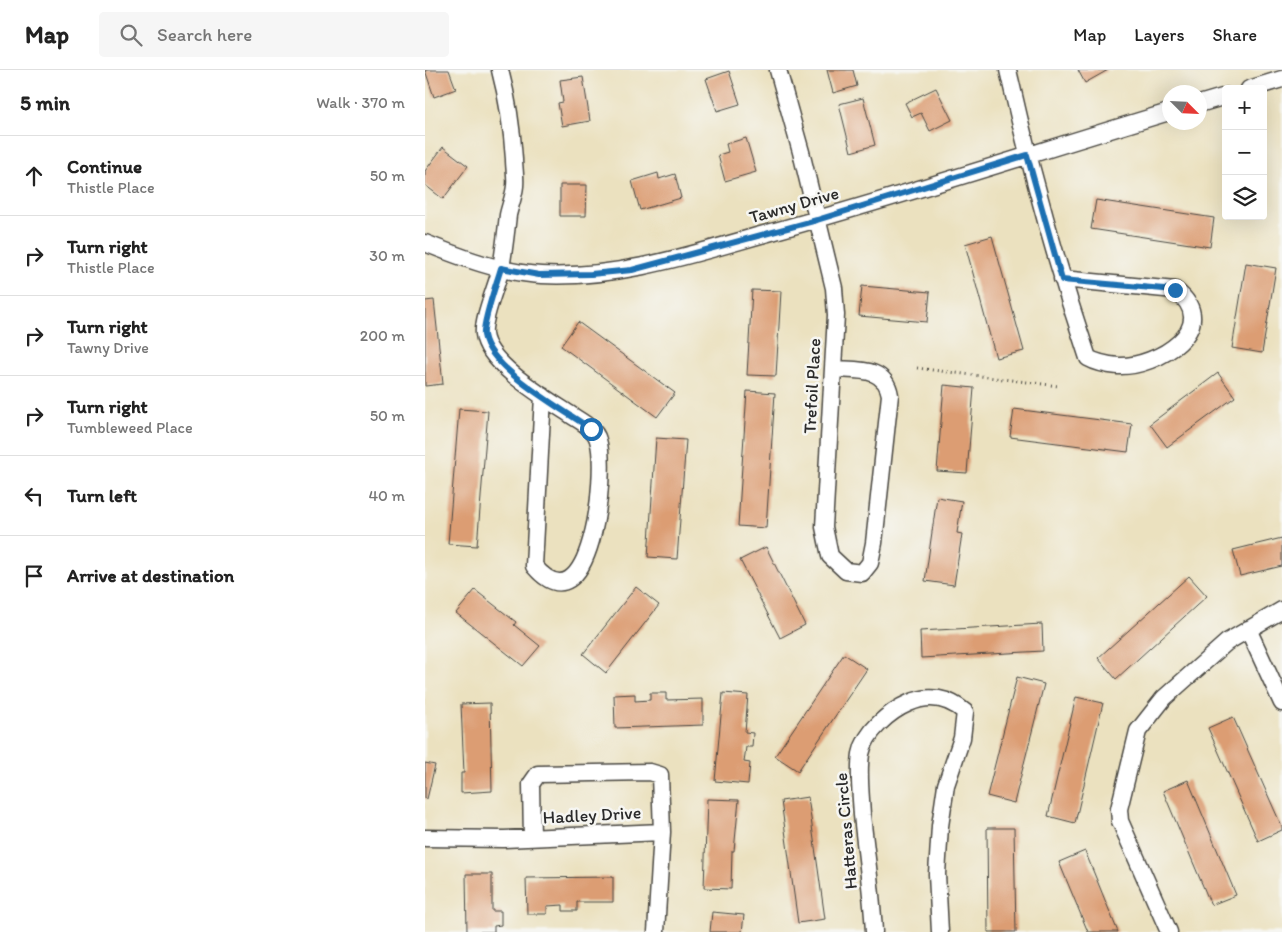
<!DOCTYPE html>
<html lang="en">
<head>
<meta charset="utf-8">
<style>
  :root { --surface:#fff; --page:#f6f6f6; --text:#222; --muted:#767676; --line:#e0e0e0 }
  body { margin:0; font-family:Itim,sans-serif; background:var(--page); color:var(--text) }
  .controls { position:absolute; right:15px; top:15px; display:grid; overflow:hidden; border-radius:5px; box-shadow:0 5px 20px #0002 }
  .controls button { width:45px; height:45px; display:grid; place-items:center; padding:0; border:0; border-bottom:1px solid var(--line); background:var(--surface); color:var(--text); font:25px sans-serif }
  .compass { position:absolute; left:737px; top:15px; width:45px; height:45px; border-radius:50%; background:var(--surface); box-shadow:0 5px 20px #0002; rotate:114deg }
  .stop { position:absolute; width:15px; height:15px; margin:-11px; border:4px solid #1f6fb2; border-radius:50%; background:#fff }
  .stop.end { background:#1f6fb2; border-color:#fff; box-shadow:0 1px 5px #0008 }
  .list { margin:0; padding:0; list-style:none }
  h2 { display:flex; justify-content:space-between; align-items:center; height:65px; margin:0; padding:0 20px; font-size:21px }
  h2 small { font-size:16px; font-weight:400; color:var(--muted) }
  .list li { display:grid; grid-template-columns:32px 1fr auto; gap:15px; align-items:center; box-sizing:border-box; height:80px; padding:0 20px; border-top:1px solid var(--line) }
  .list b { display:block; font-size:19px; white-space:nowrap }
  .list p { margin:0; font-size:16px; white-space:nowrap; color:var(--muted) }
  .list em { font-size:16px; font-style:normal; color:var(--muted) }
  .icon { flex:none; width:28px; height:28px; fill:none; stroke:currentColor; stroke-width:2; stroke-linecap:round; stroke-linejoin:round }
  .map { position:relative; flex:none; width:857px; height:862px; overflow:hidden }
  header { display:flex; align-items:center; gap:30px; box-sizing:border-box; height:70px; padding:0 25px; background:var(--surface); border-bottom:1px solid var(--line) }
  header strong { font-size:24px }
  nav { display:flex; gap:28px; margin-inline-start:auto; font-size:18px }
  .search { width:350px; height:45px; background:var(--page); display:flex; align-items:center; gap:12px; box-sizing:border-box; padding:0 18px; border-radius:5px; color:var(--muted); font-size:19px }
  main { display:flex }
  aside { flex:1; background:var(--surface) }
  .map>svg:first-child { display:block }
  .building { fill:#dc9d73 }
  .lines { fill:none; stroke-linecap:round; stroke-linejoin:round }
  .street-casing { stroke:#484641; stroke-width:19 }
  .path { stroke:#484641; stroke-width:3; stroke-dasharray:1 4; stroke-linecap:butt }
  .street { stroke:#fff; stroke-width:16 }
  .route { stroke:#1f6fb2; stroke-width:6 }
  .labels { text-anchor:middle; stroke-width:5; stroke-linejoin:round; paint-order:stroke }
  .street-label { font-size:18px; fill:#2b2b2b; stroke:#f6f6f2 }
</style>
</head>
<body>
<header>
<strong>Map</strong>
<div class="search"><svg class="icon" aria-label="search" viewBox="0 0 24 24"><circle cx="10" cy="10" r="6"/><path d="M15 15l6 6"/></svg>Search here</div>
<nav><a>Map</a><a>Layers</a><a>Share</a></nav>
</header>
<main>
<aside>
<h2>5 min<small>Walk · 370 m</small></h2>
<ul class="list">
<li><svg class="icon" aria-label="ahead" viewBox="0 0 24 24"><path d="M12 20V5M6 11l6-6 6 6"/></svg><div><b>Continue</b><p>Thistle Place</p></div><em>50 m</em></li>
<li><svg class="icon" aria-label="right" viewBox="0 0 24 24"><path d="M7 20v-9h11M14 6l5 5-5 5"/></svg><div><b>Turn right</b><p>Thistle Place</p></div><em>30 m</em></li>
<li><svg class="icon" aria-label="right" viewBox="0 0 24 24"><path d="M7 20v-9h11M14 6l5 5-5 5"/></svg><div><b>Turn right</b><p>Tawny Drive</p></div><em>200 m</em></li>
<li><svg class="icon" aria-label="right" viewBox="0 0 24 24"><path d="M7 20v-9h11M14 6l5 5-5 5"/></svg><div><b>Turn right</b><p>Tumbleweed Place</p></div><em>50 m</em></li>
<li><svg class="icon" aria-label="left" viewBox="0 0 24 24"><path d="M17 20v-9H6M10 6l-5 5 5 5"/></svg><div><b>Turn left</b></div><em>40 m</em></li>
<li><svg class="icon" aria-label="arrive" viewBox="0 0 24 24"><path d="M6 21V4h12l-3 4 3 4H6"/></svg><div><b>Arrive at destination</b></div></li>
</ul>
</aside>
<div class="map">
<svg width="857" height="862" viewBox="0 0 857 862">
  <rect width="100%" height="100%" fill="#f6f6f2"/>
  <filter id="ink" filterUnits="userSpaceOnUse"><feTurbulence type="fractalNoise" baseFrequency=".02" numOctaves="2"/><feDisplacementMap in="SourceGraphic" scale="10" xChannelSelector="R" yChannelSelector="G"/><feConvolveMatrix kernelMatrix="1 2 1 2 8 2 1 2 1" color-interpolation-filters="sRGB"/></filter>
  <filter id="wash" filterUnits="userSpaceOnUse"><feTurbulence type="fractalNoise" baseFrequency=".0096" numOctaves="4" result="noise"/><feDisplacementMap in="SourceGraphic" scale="20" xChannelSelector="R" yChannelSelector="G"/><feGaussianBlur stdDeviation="1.12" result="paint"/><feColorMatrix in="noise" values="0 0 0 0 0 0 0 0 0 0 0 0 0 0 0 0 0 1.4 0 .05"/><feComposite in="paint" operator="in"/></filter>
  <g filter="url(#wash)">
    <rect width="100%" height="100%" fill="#ebe1bf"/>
    <g id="blocks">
      <!-- building -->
      <path class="building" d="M0 0H24L31 19 9 27Z
        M402 0H428L432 16 408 23Z
        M653 0H683L660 13Z
        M304 1 315 34 292 41 281 9Z
        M158 7 165 51 137 56 133 33 138 32 135 10Z
        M511 18 527 50 505 61 496 43 487 47 480 33Z
        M438 28 450 75 426 82 414 34Z
        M321 68 331 102 300 111 293 85 303 82 301 74Z
        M18 77 43 96 18 129 0 115V101Z
        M233 103 234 109 250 104 256 128 215 140 207 111Z
        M135 115H162L161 146H135Z
        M671 130 789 148 785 177 666 159Z
        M567 166 599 281 571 288 540 174Z
        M821 193 851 198 837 283 807 278Z
        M437 216 505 222 502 252 434 246Z
        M327 220 356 221 351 306 322 305Z
        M9 230 18 314 0 316V231Z
        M153 252 250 323 232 347 136 276Z
        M793 303 810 327 742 377 725 354Z
        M519 315 549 318 542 403 512 401Z
        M322 321 350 323 341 458 313 456Z
        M34 339 63 341 52 476 23 474Z
        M589 339 707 354 703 382 585 367Z
        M231 368 261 370 252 489 223 487Z
        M512 427 537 431 532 463 537 464 529 515 500 511Z
        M857 468V496L815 506 808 480Z
        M341 477 380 555 355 568 315 490Z
        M764 506 782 526 691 609 673 588Z
        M211 517 234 535 181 603 158 584Z
        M50 520 91 552 89 555 115 576 98 596 31 543Z
        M617 554 618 581 496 588 495 561Z
        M419 584 442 599 373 701 350 686Z
        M592 607 619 614 589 733 562 726Z
        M225 623H241V630L278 629V655L190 658 189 625 210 624V631L225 630Z
        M298 623 323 625 320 662 328 663 327 677H321L319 692 325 693 323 714 290 711Z
        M651 627 678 633 650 753 623 746Z
        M65 633 67 721 36 723V703H39L36 634Z
        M808 647 857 757V760L833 771 783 658Z
        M0 693 10 695 2 729H0Z
        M763 710 811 825 786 835 738 721Z
        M383 727 400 849 373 853 356 731Z
        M282 729 314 730 309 781H307L306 819 279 818Z
        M562 758H589L591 862H563Z
        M660 781 693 862H663L634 792Z
        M41 804H67V841H76V855L69 856V862H42Z
        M188 807V832H152V841H138V835L122 836V844H102L101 808Z
        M287 842 319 845 317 862H285Z"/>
    </g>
  </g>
  <g filter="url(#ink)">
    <use href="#blocks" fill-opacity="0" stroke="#484641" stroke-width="1"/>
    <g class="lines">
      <defs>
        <path id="street" d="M75 0C83 30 87 58 89 89 89 98 91 107 90 116 89 126 85 136 83 145 81 163 79 181 76 198 72 215 57 249 59 264 62 294 122 329 146 345 155 351 170 358 173 370 183 402 166 563 109 496L118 326
          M353 0 376 82 409 218 411 245 399 457 405 486 421 501 437 503 445 493 449 473 465 325C460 296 432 301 408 299
          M583 0C605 98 631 193 663 288 672 293 682 295 693 296 731 298 799 257 750 220L637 209
          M824 19 857 9
          M774 34 801 26
          M0 173C35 187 77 203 116 205 194 209 268 184 343 163 478 126 611 82 744 42
          M823 559 857 633
          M0 768 79 769 237 762
          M107 768 106 714 113 704 225 702 235 705 237 762 231 862
          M449 862C447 823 441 784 437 745 436 725 433 703 436 684 440 662 465 641 484 633 504 624 524 628 540 642L537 668 521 715 515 756 512 804 515 862
          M744 862 695 751 694 739 713 661 739 628 802 572 857 540"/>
      </defs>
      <!-- street casing -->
      <use href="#street" class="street-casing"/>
      <!-- path -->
      <path class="path" d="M492 298 633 316"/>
      <!-- street -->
      <use href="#street" class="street"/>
    </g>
  </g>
  <g class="lines" filter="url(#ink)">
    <!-- route -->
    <path class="route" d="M166 359C138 339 65 300 59 265 57 253 72 212 76 198L114 205 166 204 207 200 392 150 602 85 637 210 750 220"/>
  </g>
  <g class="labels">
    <!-- street labels -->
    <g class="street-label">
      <text transform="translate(369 135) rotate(-16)" y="6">Tawny Drive</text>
      <text transform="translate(387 316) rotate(-87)" y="6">Trefoil Place</text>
      <text transform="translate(167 745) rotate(-3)" y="6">Hadley Drive</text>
      <text transform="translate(421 761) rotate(-95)" y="6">Hatteras Circle</text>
    </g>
  </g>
</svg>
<div class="controls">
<button>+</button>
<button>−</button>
<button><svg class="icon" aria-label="layers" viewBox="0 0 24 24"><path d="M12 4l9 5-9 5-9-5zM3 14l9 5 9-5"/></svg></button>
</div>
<svg class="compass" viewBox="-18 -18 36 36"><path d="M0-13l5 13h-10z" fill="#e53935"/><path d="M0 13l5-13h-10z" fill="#767676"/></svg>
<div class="stop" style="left:166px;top:359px"></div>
<div class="stop end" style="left:750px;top:220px"></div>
</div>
</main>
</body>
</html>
